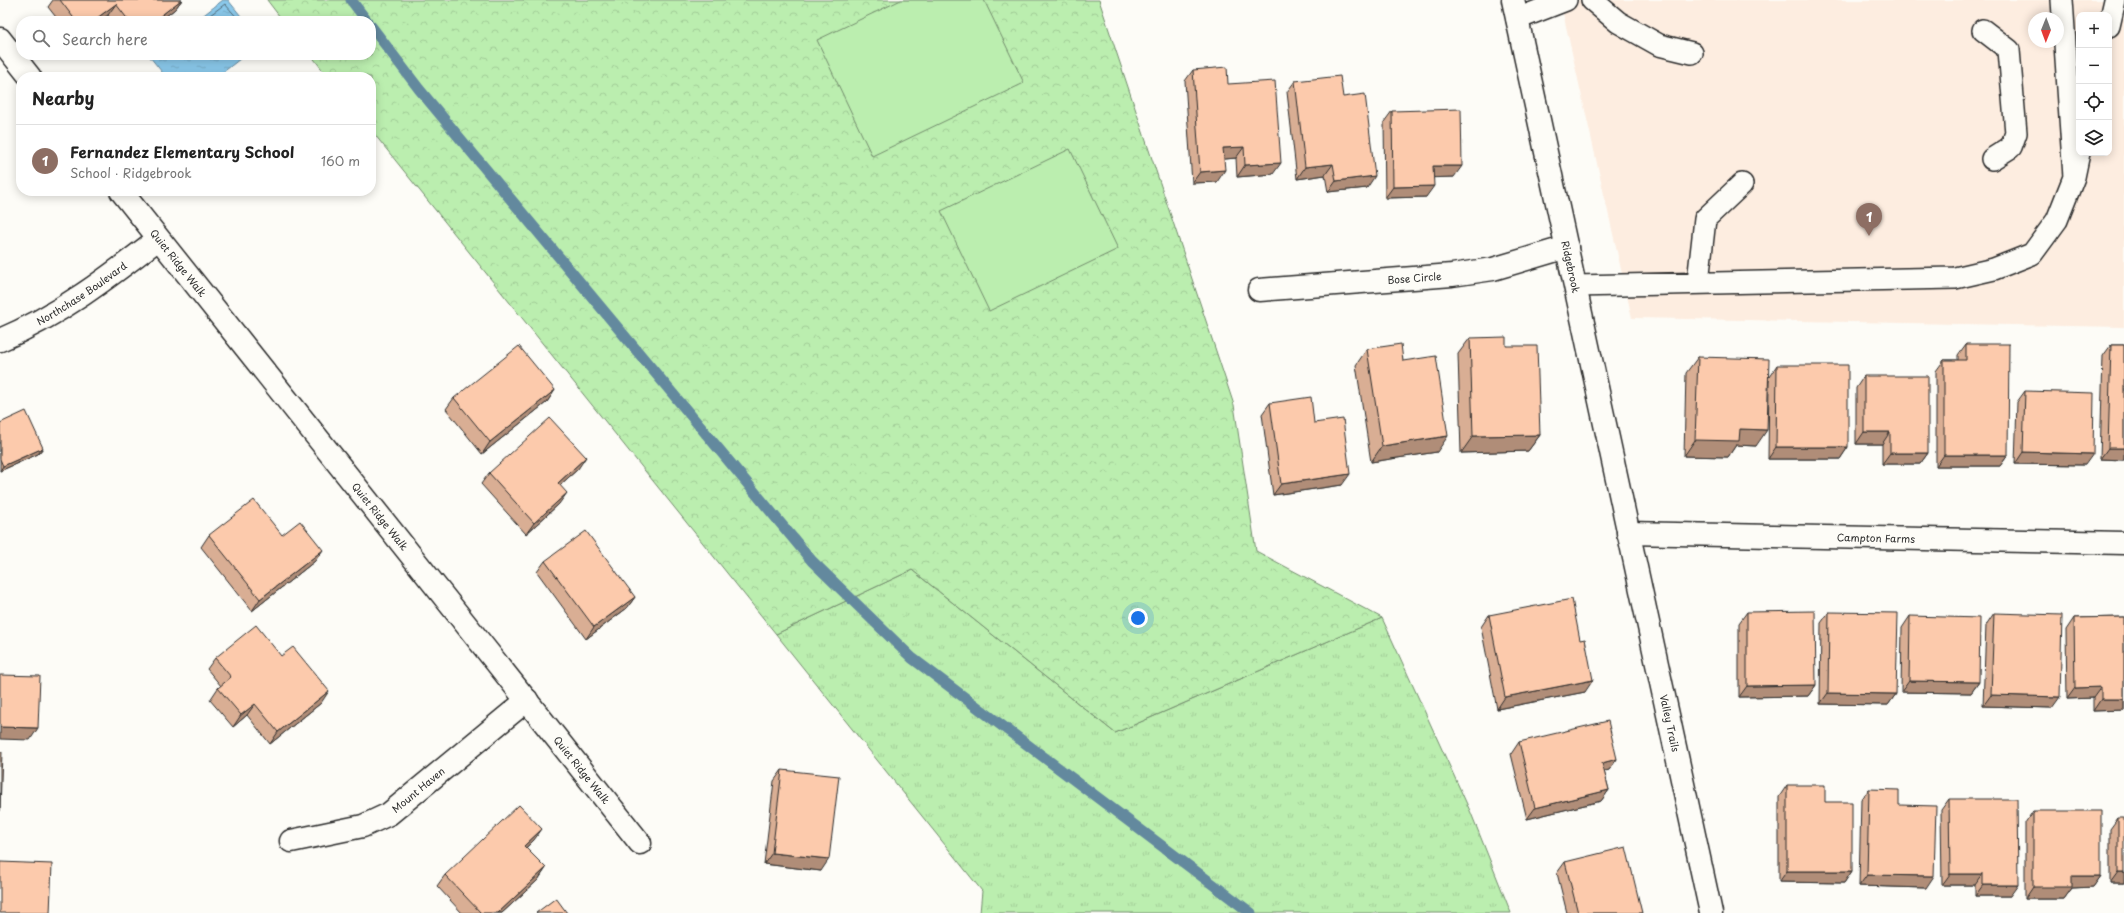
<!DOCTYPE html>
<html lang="en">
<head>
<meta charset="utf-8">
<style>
  :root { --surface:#fff; --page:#f2f2f2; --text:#222; --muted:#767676; --line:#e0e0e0; --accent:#c8321e }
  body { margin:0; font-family:"Playpen Sans",sans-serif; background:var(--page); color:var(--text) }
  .controls { position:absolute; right:12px; top:12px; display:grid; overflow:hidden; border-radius:8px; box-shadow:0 2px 10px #0003 }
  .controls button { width:36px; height:36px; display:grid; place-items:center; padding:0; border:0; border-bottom:1px solid var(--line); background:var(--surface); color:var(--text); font:20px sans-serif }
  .compass { position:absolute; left:2028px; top:12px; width:36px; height:36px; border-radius:50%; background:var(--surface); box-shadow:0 2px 10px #0003; rotate:181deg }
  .you { position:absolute; left:1138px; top:618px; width:14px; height:14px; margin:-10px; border:3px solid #fff; border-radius:50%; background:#1a73e8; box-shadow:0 0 0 6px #1a73e833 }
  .badge { display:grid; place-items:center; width:26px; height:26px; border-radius:50%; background:var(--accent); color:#fff; font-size:13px; font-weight:700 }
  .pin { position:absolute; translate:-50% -33px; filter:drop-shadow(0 1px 2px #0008) }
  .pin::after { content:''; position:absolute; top:21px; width:14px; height:12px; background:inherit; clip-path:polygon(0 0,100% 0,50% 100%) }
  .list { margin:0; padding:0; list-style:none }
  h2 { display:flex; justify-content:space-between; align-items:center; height:52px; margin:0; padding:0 16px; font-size:17px }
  h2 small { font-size:13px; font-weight:400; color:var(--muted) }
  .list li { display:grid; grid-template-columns:26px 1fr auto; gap:12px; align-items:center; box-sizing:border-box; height:72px; padding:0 16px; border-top:1px solid var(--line) }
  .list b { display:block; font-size:15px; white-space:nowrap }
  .list p { margin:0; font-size:13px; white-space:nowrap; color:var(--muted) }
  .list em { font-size:13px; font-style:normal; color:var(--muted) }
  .icon { flex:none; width:22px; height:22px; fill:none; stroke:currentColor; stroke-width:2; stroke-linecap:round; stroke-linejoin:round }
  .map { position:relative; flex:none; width:2124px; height:913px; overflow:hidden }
  .search { position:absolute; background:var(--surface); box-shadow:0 2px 10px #0003; left:16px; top:16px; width:360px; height:44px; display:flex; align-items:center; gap:10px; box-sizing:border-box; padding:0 14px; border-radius:16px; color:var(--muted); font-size:15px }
  .panel { position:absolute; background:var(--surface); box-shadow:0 2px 10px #0003; left:16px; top:72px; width:360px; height:124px; border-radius:16px }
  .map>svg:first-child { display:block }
  .built { fill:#fdede0; fill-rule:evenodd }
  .grass { fill:url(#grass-tufts); stroke:#738c6d }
  .forest { fill:url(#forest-crowns); stroke:#738c6d }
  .pitch { fill:#bbeeaf; stroke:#738c6d }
  .water { fill:url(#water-ripples); stroke:#64899e }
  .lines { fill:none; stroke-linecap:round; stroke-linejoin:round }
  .shore { stroke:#516a77; stroke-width:1 }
  .stream { stroke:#64899e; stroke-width:11 }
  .lane-casing { stroke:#2b2b2b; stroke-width:24 }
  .street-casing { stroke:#2b2b2b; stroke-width:25 }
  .secondary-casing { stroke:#2b2b2b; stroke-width:25 }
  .lane { stroke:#fdfcf7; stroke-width:21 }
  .street { stroke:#fdfcf7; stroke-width:22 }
  .secondary { stroke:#fdfcf7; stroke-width:22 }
  .wall { fill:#d9ae94; stroke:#2b2b2b }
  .shaded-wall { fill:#b08d78; stroke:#2b2b2b }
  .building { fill:#fccaac; stroke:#2b2b2b }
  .labels { text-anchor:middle; stroke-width:3.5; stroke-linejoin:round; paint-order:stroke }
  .street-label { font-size:10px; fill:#2b2b2b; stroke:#fdfcf7 }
</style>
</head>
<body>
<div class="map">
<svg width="2124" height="913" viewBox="0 0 2124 913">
  <defs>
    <pattern id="grass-tufts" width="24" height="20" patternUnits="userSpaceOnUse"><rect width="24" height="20" fill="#bbeeaf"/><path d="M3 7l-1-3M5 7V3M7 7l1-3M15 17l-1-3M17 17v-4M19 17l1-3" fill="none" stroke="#a1cc97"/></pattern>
    <pattern id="forest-crowns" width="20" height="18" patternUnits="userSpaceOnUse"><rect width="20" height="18" fill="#bbeeaf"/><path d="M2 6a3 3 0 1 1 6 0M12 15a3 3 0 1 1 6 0" fill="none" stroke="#a1cc97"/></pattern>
    <pattern id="water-ripples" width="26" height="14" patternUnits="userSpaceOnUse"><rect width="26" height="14" fill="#8ac8ea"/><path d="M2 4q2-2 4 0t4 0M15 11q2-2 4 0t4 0" fill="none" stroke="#77acc9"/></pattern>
  </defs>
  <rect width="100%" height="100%" fill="#fdfcf7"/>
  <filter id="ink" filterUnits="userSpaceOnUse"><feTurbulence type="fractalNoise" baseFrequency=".025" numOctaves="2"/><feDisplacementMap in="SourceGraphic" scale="8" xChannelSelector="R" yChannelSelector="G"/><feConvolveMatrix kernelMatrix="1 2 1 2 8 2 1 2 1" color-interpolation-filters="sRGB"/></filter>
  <g filter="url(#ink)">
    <!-- built -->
    <path class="built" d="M1560 0H2124V327L1632 318ZM2079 15H2109V153H2079ZM2034 18H2058V42H2034Z"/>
    <!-- grass -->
    <path class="grass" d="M912 570 1115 733 1382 618 1471 813 1511 913H980L982 891 776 634Z"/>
    <!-- forest -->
    <path class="forest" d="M267 0H1099L1234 405 1256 551 1382 618 1115 733 912 570 776 634 371 130V77H328L311 55H371V21H283Z"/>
    <!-- pitch -->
    <path class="pitch" d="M901 0H984L1024 83 872 156 817 40Z
      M1070 149 1118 249 989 311 941 211Z"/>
    <!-- water -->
    <path class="water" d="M223 0H228L245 21H196Z
      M152 55H245L217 77H166L150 57Z"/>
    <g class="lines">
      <!-- shore -->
      <path class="shore" d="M202 21 225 4 240 21"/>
      <!-- stream -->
      <path class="stream" d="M351 0 367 21
        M371 26 419 89 812 561 912 658 1251 913"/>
      <defs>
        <path id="lane" d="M1592 0 1618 22 1659 45 1692 53
          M2062 0 2074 177 2079 153
          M1517 19 1566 0
          M2109 26 2115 0
          M1983 30 2009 50 2016 133 2011 147 1992 159
          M1698 282 1705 219 1742 184
          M1575 286 1955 278 1994 269 2032 254 2057 220 2074 177"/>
        <g id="street">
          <path d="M0 39 30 77"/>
          <path id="s1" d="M121 191 640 843"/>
          <path id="s2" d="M1259 290 1452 275 1493 269 1567 247"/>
          <path id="s3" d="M0 340C58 316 109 277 158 239"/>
          <path id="s4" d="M1628 533 2124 543"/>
          <path id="s5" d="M291 841 363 826 389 814 527 700"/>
        </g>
        <g id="secondary">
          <path id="s6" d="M1513 0 1711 913"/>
        </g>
      </defs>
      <!-- lane casing -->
      <use href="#lane" class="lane-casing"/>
      <!-- street casing -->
      <use href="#street" class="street-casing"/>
      <!-- secondary casing -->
      <use href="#secondary" class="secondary-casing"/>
      <!-- lane -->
      <use href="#lane" class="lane"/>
      <!-- street -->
      <use href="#street" class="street"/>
      <!-- secondary -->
      <use href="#secondary" class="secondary"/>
    </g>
    <!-- wall -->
    <path class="wall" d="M53 0H182L175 9 160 21H112L108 15 100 21H59L48 7Z
      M1193 70 1273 174 1237 177 1236 158 1224 159 1217 182 1192 183 1185 81Z
      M1295 81 1343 97 1367 188 1328 192 1325 175 1297 179 1287 92Z
      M1392 111 1454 177H1434L1426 197 1385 198 1384 122Z
      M1470 338 1506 346 1540 435 1528 451 1461 453 1458 354Z
      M1966 344 2008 455 2000 466H1936V371L1944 360H1958V355Z
      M2111 345H2124V460L2100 459 2103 356Z
      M1367 349 1403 361 1437 452 1371 462 1356 365Z
      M1698 357 1769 377 1777 365 1848 447 1840 459H1768L1769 380 1756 446 1736 445 1728 457 1684 456 1686 373Z
      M1864 376 1928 453 1920 464H1882V444H1856V388Z
      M555 390 547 402 482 454 446 409 454 398Z
      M2025 391 2085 465 2015 464 2017 402Z
      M1270 403 1314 423 1342 485 1273 495 1262 414Z
      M0 423 43 448 38 454 0 471Z
      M578 469 560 485 559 504 526 534 481 484 489 473Z
      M209 535H282L315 561 252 611 201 547Z
      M545 561 635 597 627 608 586 639 537 572Z
      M1747 612 1816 685 1808 696 1739 697V623Z
      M1829 612 1896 694 1888 705 1820 704 1821 623Z
      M1994 613 2052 708 1983 706 1986 625Z
      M1489 615 1580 640 1585 692 1497 709 1481 627Z
      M1910 616 1979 682 1971 693 1901 692 1902 628Z
      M2124 617V710L2093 711V698L2067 699 2066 630 2074 618Z
      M281 656 321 703 270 744 247 715 233 727 210 700 218 688 221 686 207 669 215 658Z
      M1519 742 1617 759 1609 770 1604 771 1609 790 1601 801 1527 819 1511 754Z
      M782 770 821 871 764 864 774 781Z
      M1787 785 1852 871 1844 883 1779 882V797Z
      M1869 789 1899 805 1926 888 1859 886 1861 800Z
      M1949 799 2010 896H1975V885H1942L1941 810Z
      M2033 811 2101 876 2093 887 2072 888 2064 899H2025V823Z
      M2118 818 2124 883H2110V829Z
      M534 840 526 848 546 868 538 880 502 913H462L437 886 445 875Z
      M1565 862 1642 913H1567L1557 873Z"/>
    <!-- shaded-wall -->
    <path class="shaded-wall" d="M181 0H182L175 9 160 21H154Z
      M116 4 108 15 100 21H93Z
      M1244 147 1236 158 1215 160 1223 148Z
      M1281 163 1273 174 1237 177 1245 165Z
      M1333 164 1325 175 1297 179 1305 167Z
      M1433 166H1462L1454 177 1425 178Z
      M1225 170 1217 182 1192 183 1200 172Z
      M1375 176 1367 188 1328 192 1336 181Z
      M1434 186 1426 197 1385 198 1393 187Z
      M555 390 547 402 482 454 490 442Z
      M1740 429 1767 430 1756 446 1736 445 1728 457 1684 456 1695 440Z
      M1864 432H1890L1882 444H1856Z
      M1540 435 1528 451 1461 453 1473 436Z
      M1448 436 1437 452 1371 462 1382 446Z
      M1776 447H1848L1840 459H1768Z
      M43 448 38 454 0 471 3 466Z
      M2108 448H2124V460L2100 459Z
      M2023 452 2093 454 2085 465 2015 464Z
      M1890 453H1928L1920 464H1882Z
      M1944 455H2008L2000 466H1936Z
      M586 457 578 469 550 494 558 483Z
      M1350 474 1342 485 1273 495 1281 484Z
      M567 493 559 504 526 534 534 523Z
      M323 550 315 561 252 611 260 599Z
      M635 597 627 608 586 639 594 627Z
      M1593 680 1585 692 1497 709 1505 697Z
      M1909 681 1979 682 1971 693 1901 692Z
      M1816 685 1808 696 1739 697 1747 686Z
      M2101 687 2093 698 2067 699 2075 688Z
      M329 691 321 703 270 744 278 732Z
      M1828 693 1896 694 1888 705 1820 704Z
      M1991 695 2060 697 2052 708 1983 706Z
      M2101 699H2124V710L2093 711Z
      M255 704 247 715 233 727 241 715Z
      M0 727 38 728 30 740 0 739Z
      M1617 759 1609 770 1594 774 1602 763Z
      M1609 790 1601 801 1527 819 1535 808Z
      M542 829 534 840 516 857 524 846Z
      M772 853 829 859 821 871 764 864Z
      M546 868 538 880 502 913H498Z
      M1787 871H1852L1844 883 1779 882Z
      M2118 872H2124V883H2110Z
      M1950 874H1983L1975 885H1942Z
      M1867 875 1934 876 1926 888 1859 886Z
      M2072 876H2101L2093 887 2072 888 2064 899H2025L2033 887Z
      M1983 885H2018L2010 896H1975Z"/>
    <!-- building -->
    <path class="building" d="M60 0H181L154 21H129L116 4 93 21H76Z
      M1227 67 1228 84 1275 81 1281 163 1245 165 1244 147 1223 148 1225 170 1200 172 1193 70Z
      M1340 76 1343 97 1365 94 1375 176 1336 181 1333 164 1305 167 1295 81Z
      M1461 109 1462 166H1433L1434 186 1393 187 1392 111Z
      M1506 337V346H1537L1540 435 1473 436 1470 338Z
      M1401 344 1403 361 1436 356 1448 436 1382 446 1367 349Z
      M1966 344H2009L2008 455H1944V360H1966Z
      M2111 345H2124V448H2108Z
      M519 346 555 390 490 442 454 398Z
      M1698 357 1769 359 1767 430 1740 429 1739 441 1695 440Z
      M1777 365H1848V447H1776Z
      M1864 376H1928V453H1890V432H1864Z
      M2025 391 2094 393 2093 454 2023 452Z
      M1311 397 1314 423 1343 419 1350 474 1281 484 1270 403Z
      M26 411 43 448 3 466 0 459V423Z
      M550 418 586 457 558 483 567 493 534 523 489 473Z
      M254 500 282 535 300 521 323 550 260 599 209 535Z
      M586 531 635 597 594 627 545 561Z
      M1572 599 1580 640 1585 639 1593 680 1505 697 1489 615Z
      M1815 611 1816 685 1747 686V612Z
      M1829 612 1898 613 1896 694 1828 693Z
      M1994 613 2062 615 2060 697 1991 695Z
      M1910 616 1980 618 1979 682 1909 681Z
      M2124 617V699H2101V687L2075 688 2074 618Z
      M256 625 281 656 293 647 329 691 278 732 255 704 241 715 218 688 231 677 215 658Z
      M0 675 40 676 38 728 0 727Z
      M1608 721 1617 759 1602 763 1609 790 1535 808 1519 742Z
      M0 752H2L0 811Z
      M782 770 839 776 829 859 772 853Z
      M1787 785H1825V802H1852V871H1787Z
      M1869 789 1899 790V805L1936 806 1934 876 1867 875Z
      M1949 799H2017L2018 885H1983V874H1950Z
      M519 805 542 829 524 846 546 868 498 913H481L445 875Z
      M2033 811H2101V876H2072V887H2033Z
      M2118 818H2124V872H2118Z
      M1626 847 1642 913H1578L1565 862Z
      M0 862 52 864 50 913H0Z
      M556 898 567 913H536Z"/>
  </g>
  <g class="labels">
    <!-- street labels -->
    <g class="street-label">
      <text dy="4" stroke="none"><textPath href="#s1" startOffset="92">Quiet Ridge Walk</textPath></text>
      <text dy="4" stroke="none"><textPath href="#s6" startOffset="273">Ridgebrook</textPath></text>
      <text dy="4" stroke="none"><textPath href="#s2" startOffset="156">Bose Circle</textPath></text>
      <text dy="4" stroke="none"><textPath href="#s3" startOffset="94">Northchase Boulevard</textPath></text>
      <text dy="4" stroke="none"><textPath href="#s1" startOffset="416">Quiet Ridge Walk</textPath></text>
      <text dy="4" stroke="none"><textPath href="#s4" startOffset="248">Campton Farms</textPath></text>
      <text dy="4" stroke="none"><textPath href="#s6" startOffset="740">Valley Trails</textPath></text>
      <text dy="4" stroke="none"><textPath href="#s1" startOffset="740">Quiet Ridge Walk</textPath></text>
      <text dy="4" stroke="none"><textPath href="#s5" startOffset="140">Mount Haven</textPath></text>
    </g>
  </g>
</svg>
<div class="controls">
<button>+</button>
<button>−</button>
<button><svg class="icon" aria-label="locate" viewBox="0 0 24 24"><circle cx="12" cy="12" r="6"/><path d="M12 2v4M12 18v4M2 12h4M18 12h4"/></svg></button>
<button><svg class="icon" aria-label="layers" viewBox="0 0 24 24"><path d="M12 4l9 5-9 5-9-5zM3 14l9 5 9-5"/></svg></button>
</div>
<svg class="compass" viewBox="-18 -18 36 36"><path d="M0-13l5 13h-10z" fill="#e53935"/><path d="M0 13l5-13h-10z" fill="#767676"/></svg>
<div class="you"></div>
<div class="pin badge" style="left:1869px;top:236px;background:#8d6e63">1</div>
<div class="search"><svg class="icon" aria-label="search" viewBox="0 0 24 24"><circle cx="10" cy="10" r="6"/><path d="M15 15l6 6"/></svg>Search here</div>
<section class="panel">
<h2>Nearby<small></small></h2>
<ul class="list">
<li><span class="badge" style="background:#8d6e63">1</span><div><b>Fernandez Elementary School</b><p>School · Ridgebrook</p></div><em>160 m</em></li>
</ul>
</section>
</div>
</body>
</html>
